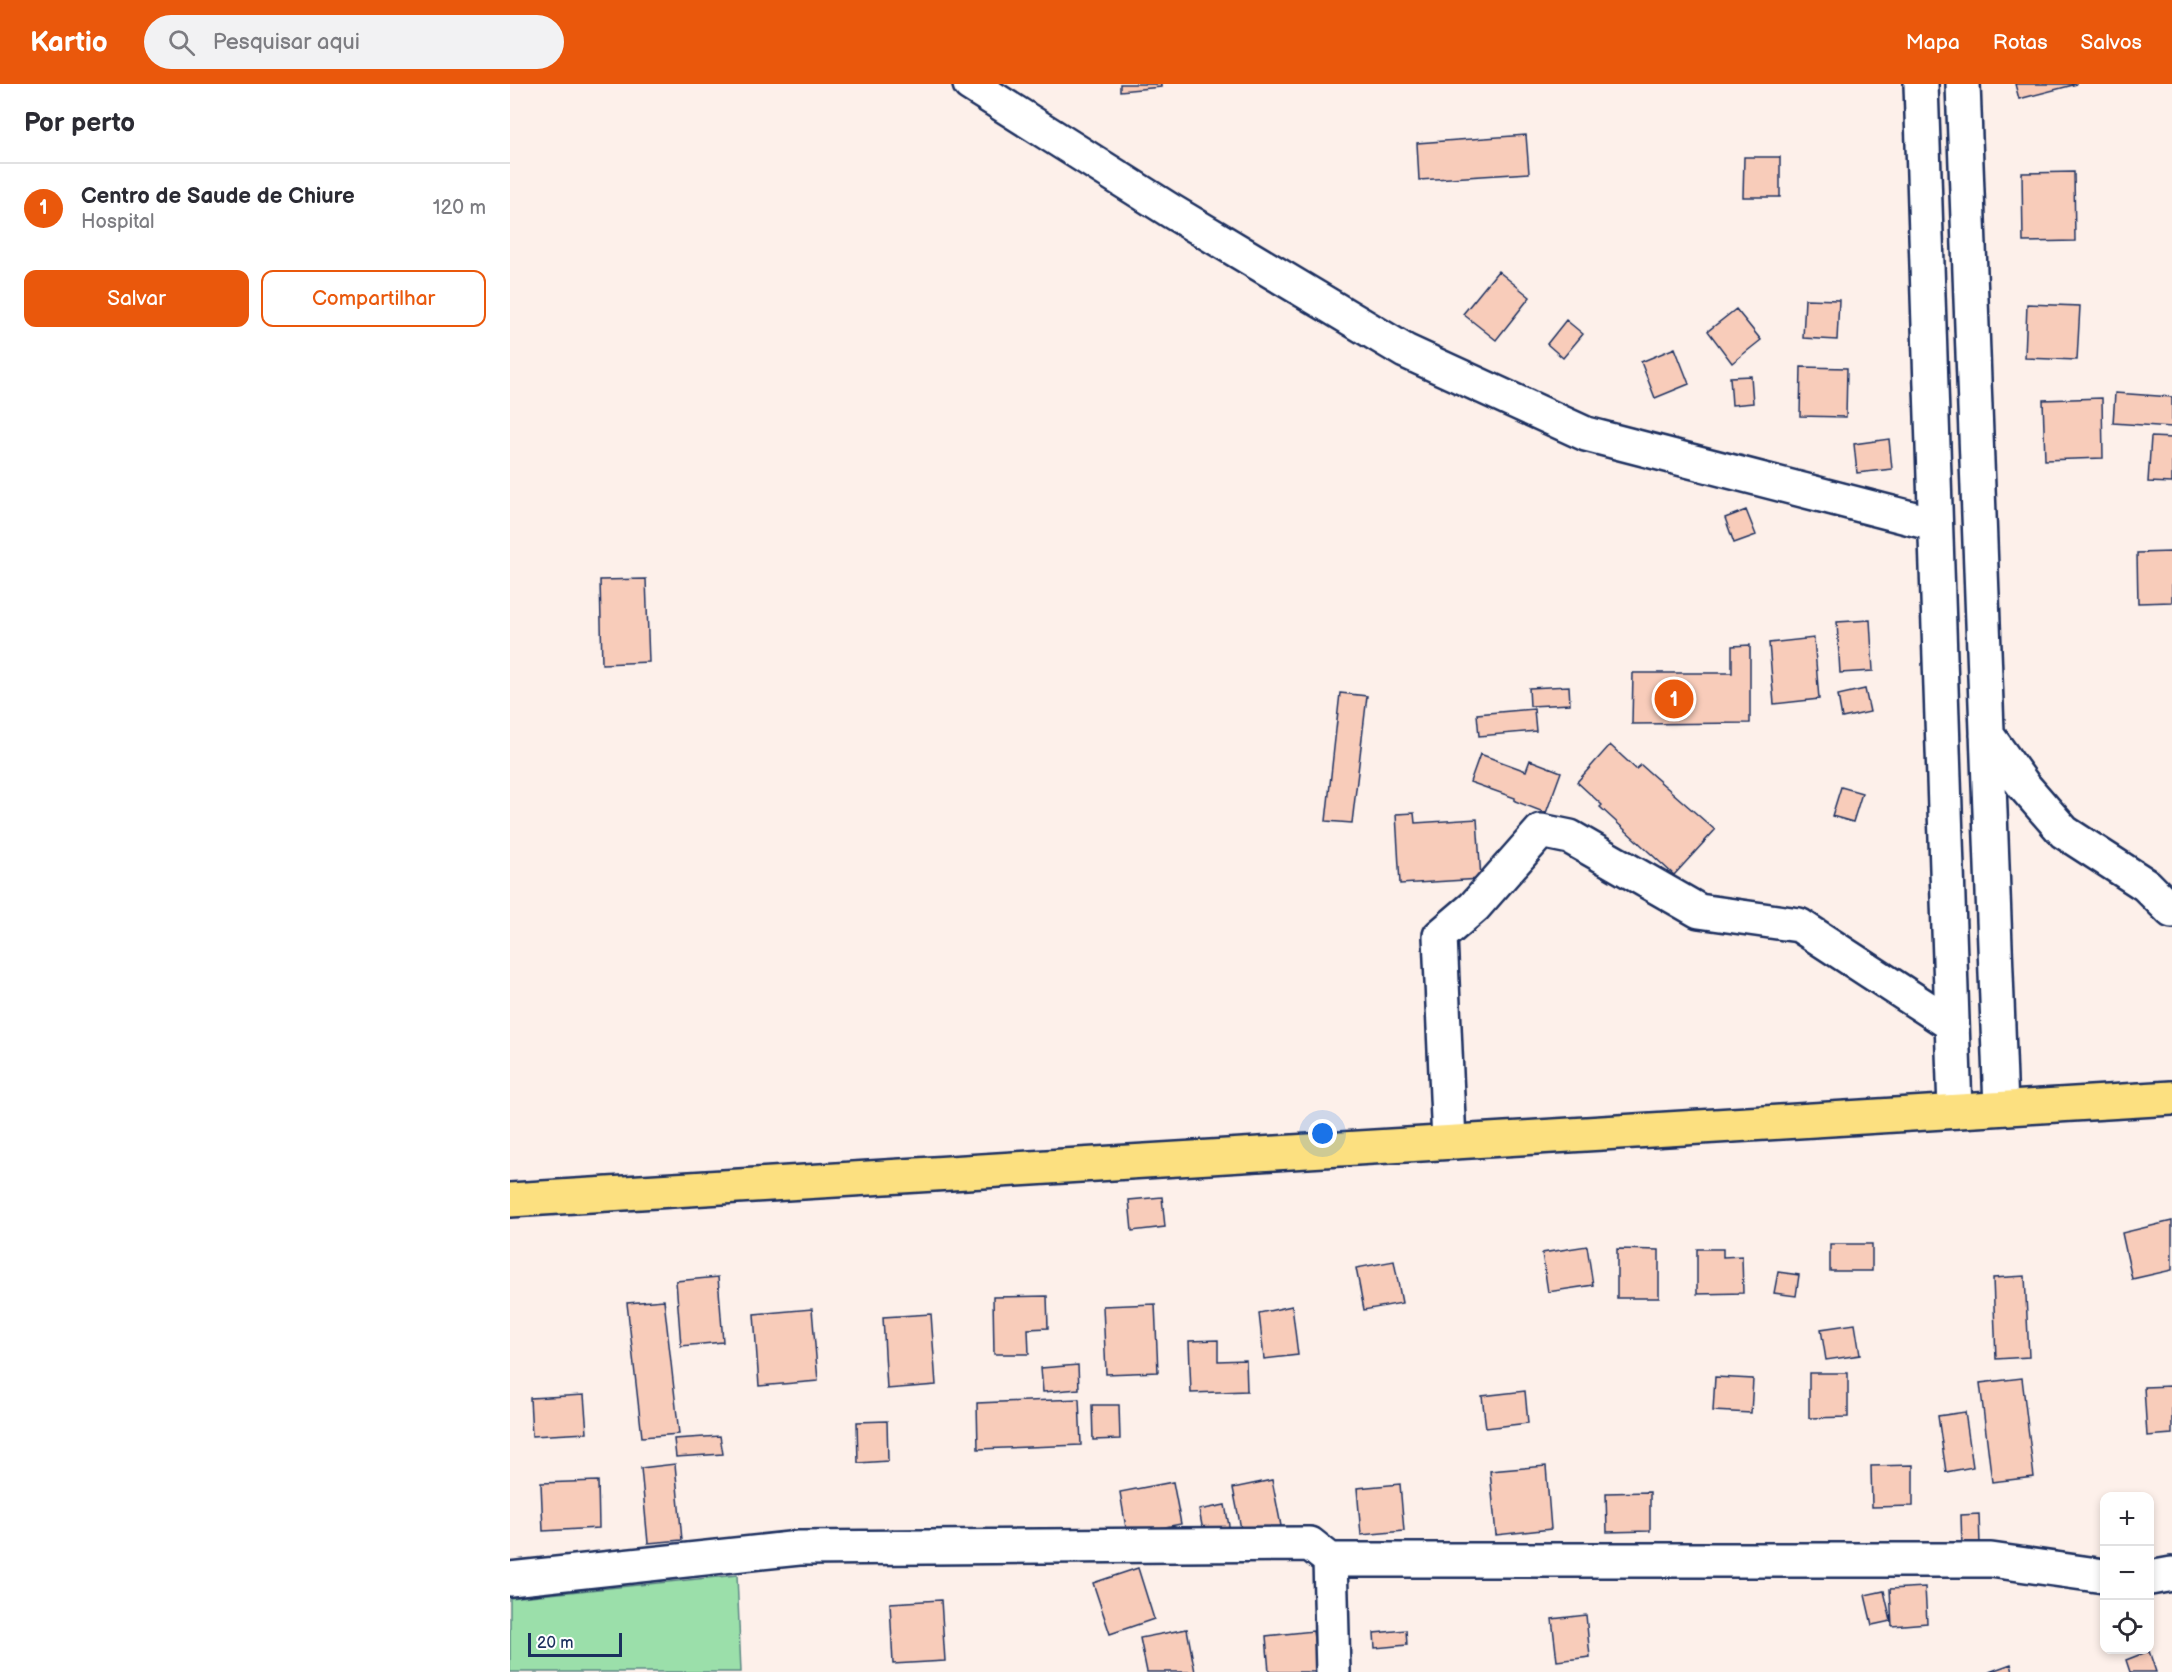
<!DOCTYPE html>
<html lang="pt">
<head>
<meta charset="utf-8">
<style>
  :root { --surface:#fff; --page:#f2f2f3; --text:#2b2b33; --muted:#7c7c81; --line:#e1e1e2; --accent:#ea580c }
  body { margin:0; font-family:"Balsamiq Sans",sans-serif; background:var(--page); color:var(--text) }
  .controls { position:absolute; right:18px; bottom:18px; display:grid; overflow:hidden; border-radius:12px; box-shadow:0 3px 9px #0003 }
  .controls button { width:54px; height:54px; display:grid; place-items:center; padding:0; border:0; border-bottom:2px solid var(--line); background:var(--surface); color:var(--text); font:30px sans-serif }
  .scale { position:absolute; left:18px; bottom:15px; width:94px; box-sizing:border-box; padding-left:6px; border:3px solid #1b2f5e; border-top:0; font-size:16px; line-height:21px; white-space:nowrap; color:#1b2f5e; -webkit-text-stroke:4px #fff; paint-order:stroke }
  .you { position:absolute; left:813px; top:1050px; width:21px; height:21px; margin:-15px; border:4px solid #fff; border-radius:50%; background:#1a73e8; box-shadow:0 0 0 9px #1a73e833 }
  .badge { display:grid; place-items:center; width:39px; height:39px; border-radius:50%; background:var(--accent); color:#fff; font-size:20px; font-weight:700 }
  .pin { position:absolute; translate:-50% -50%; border:3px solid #fff; box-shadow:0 2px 6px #0006 }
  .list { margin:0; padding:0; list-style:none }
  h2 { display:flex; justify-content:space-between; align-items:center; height:78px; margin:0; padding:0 24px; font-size:26px }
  h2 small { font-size:20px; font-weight:400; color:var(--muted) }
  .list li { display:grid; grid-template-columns:39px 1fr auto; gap:18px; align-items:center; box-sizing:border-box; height:90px; padding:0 24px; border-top:2px solid var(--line) }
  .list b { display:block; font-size:22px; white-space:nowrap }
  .list p { margin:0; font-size:20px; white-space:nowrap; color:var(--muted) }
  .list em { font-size:20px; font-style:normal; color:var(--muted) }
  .actions { display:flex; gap:12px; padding:18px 24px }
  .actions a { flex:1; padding:14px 0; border:2px solid var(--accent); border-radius:12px; text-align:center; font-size:21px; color:var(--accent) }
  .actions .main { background:var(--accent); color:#fff }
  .icon { flex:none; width:33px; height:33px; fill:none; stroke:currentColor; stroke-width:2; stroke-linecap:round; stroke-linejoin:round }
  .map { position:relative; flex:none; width:1662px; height:1588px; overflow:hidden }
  header { display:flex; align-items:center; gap:36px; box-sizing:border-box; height:84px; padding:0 30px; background:var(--accent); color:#fff }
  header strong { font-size:28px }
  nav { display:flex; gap:33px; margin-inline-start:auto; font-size:21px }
  .search { width:420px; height:54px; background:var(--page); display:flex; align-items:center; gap:15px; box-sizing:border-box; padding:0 21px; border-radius:33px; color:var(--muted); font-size:22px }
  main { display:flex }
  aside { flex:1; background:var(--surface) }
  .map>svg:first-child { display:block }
  .green { fill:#9bdfaa; stroke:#5b8784; stroke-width:1.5 }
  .building { fill:#f8ccba; stroke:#1b2f5e; stroke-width:1.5 }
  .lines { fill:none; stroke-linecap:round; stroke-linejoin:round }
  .minor-casing { stroke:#1b2f5e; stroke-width:38 }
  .highway-casing { stroke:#1b2f5e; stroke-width:38 }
  .minor { stroke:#fff; stroke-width:33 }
  .highway { stroke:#fce080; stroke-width:33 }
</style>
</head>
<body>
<header>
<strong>Kartio</strong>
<div class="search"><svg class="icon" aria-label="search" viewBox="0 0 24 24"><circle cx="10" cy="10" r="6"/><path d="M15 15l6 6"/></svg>Pesquisar aqui</div>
<nav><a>Mapa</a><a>Rotas</a><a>Salvos</a></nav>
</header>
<main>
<aside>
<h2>Por perto<small></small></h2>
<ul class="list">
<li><span class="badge">1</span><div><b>Centro de Saude de Chiure</b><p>Hospital</p></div><em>120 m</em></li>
</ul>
<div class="actions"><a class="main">Salvar</a><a>Compartilhar</a></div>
</aside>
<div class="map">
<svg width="1662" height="1588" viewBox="0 0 1662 1588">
  <rect width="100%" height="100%" fill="#fdf0ea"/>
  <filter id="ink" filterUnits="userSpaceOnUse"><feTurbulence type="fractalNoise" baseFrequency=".0167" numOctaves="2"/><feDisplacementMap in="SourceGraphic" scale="12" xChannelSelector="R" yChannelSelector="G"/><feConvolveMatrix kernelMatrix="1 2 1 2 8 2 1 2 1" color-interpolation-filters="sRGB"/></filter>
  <g filter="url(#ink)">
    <!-- green -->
    <path class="green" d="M227 1491 231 1588H0V1514Z"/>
    <!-- building -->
    <path class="building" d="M610 0H651V3L610 7Z
      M1505 0H1567L1509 15Z
      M1016 51 1019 89 909 96 907 59Z
      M1234 73H1270V113H1233Z
      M1564 88 1565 157 1513 158 1512 89Z
      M988 187 1020 213 986 256 953 230Z
      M1295 215 1329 216 1327 256 1293 254Z
      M1517 220 1570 222 1567 276 1515 274Z
      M1226 225 1251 256 1222 279 1198 247Z
      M1056 236 1073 250 1053 274 1037 260Z
      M1165 264 1179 300 1145 314 1131 278Z
      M1291 283 1337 284 1336 333 1290 332Z
      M1241 292 1243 319 1222 321 1220 293Z
      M1605 309 1662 313V343L1603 339Z
      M1592 314 1593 374 1535 376 1533 316Z
      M1641 353 1662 354V399L1638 398Z
      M1379 355 1382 385 1347 389 1344 360Z
      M1236 426 1246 451 1224 459 1215 434Z
      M1662 468V518L1628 519 1627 469Z
      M136 495 139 578 92 580 90 496Z
      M1360 536 1363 587 1330 589 1327 538Z
      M1304 554 1309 615 1264 620 1259 559Z
      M1240 561V639L1122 640 1123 589H1222V562Z
      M1059 602 1060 620 1020 622 1019 604Z
      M1355 605 1360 628 1332 634 1328 611Z
      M830 609 857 612 842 739 816 737Z
      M1024 625 1026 647 969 652 967 630Z
      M1100 661 1126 685 1131 681 1205 746 1164 791 1090 723 1092 721 1067 698Z
      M970 670 1016 687 1020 676 1051 688 1036 729 1005 717V714L960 698Z
      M1331 703 1352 709 1343 738 1322 732Z
      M904 729 905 739 967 735 971 795 890 800 886 730Z
      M652 1113 655 1143 622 1147 619 1116Z
      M1662 1137V1186L1622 1195 1612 1149Z
      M1320 1160H1362V1187H1320Z
      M1077 1162 1083 1201 1038 1208 1032 1169Z
      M1107 1165 1149 1166V1214H1107Z
      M1187 1165H1213V1173L1232 1172 1233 1209 1187 1210Z
      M884 1177 892 1219 854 1226 846 1184Z
      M1268 1188 1289 1191 1286 1212 1264 1209Z
      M1515 1192 1519 1273 1486 1275 1483 1194Z
      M208 1193 213 1258 171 1262 166 1197Z
      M537 1212 538 1244 518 1245 519 1270H484L483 1213Z
      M154 1216 169 1350 132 1353 117 1219Z
      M645 1220 648 1288 596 1290 593 1222Z
      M782 1222 788 1271 754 1275 749 1229Z
      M302 1225 308 1297 249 1302 244 1230Z
      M421 1230 426 1301 377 1305 373 1233Z
      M1345 1240 1350 1271 1316 1276 1311 1245Z
      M708 1256V1277L736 1276 737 1307 681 1309 679 1257Z
      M568 1281 569 1305 533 1308 531 1284Z
      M1299 1289H1338V1333L1299 1334Z
      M1205 1293 1243 1295 1241 1329 1203 1327Z
      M1512 1294 1524 1393 1482 1398 1470 1299Z
      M1662 1302V1350L1637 1352 1634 1303Z
      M1015 1307 1018 1339 976 1344 972 1312Z
      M74 1311 77 1349 22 1352 20 1314Z
      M569 1315 571 1361 468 1365 467 1319Z
      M582 1321H609L610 1355 583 1356Z
      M1455 1328 1463 1383 1436 1388 1428 1332Z
      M377 1337 378 1377 348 1379 347 1338Z
      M210 1352 213 1370 166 1373 164 1355Z
      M165 1380 172 1456 138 1459 131 1384Z
      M1403 1381V1422L1362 1423 1361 1382Z
      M1036 1382 1041 1445 986 1451 980 1387Z
      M762 1396 772 1447 733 1455 723 1404Z
      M88 1397 89 1444 33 1447 31 1399Z
      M663 1398 671 1440 617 1450 610 1408Z
      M890 1400 894 1447 851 1451 847 1404Z
      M1140 1408V1447L1097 1448 1096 1409Z
      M715 1421 721 1452 695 1457 689 1426Z
      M1469 1430 1470 1461 1452 1462 1451 1431Z
      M628 1484 644 1535 600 1550 583 1499Z
      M1415 1503 1417 1539 1382 1542 1380 1505Z
      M1374 1507 1381 1537 1362 1541 1355 1511Z
      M431 1516 435 1577 383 1580 380 1519Z
      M1076 1531 1080 1573 1047 1577 1042 1535Z
      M677 1545 685 1588H637L630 1554Z
      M896 1546 897 1561 865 1564 864 1549Z
      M803 1547 808 1588H759L756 1552Z
      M1639 1567 1646 1588H1620L1616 1576Z
      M1501 1580 1503 1588H1479Z"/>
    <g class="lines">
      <defs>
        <path id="minor" d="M460 0 661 127 895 267 1076 350 1424 440
          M1411 0 1445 1027
          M1453 0 1491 1024
          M1477 651 1514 702 1554 748 1636 801 1662 827
          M939 1058 930 852 964 823 1031 747 1060 753 1189 827 1289 841 1441 940
          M820 1476 823 1588
          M1640 1494 1662 1490
          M0 1495 289 1464 800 1460 820 1476H1481L1594 1492"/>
        <path id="highway" d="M0 1116 1662 1014"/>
      </defs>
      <!-- minor casing -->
      <use href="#minor" class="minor-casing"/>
      <!-- highway casing -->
      <use href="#highway" class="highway-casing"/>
      <!-- minor -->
      <use href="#minor" class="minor"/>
      <!-- highway -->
      <use href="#highway" class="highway"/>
    </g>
  </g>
</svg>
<div class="controls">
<button>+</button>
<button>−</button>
<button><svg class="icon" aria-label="locate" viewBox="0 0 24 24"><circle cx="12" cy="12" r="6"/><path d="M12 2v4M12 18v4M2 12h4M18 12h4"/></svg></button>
</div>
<div class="scale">20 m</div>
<div class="you"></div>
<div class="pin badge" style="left:1164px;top:615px">1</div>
</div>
</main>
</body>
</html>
